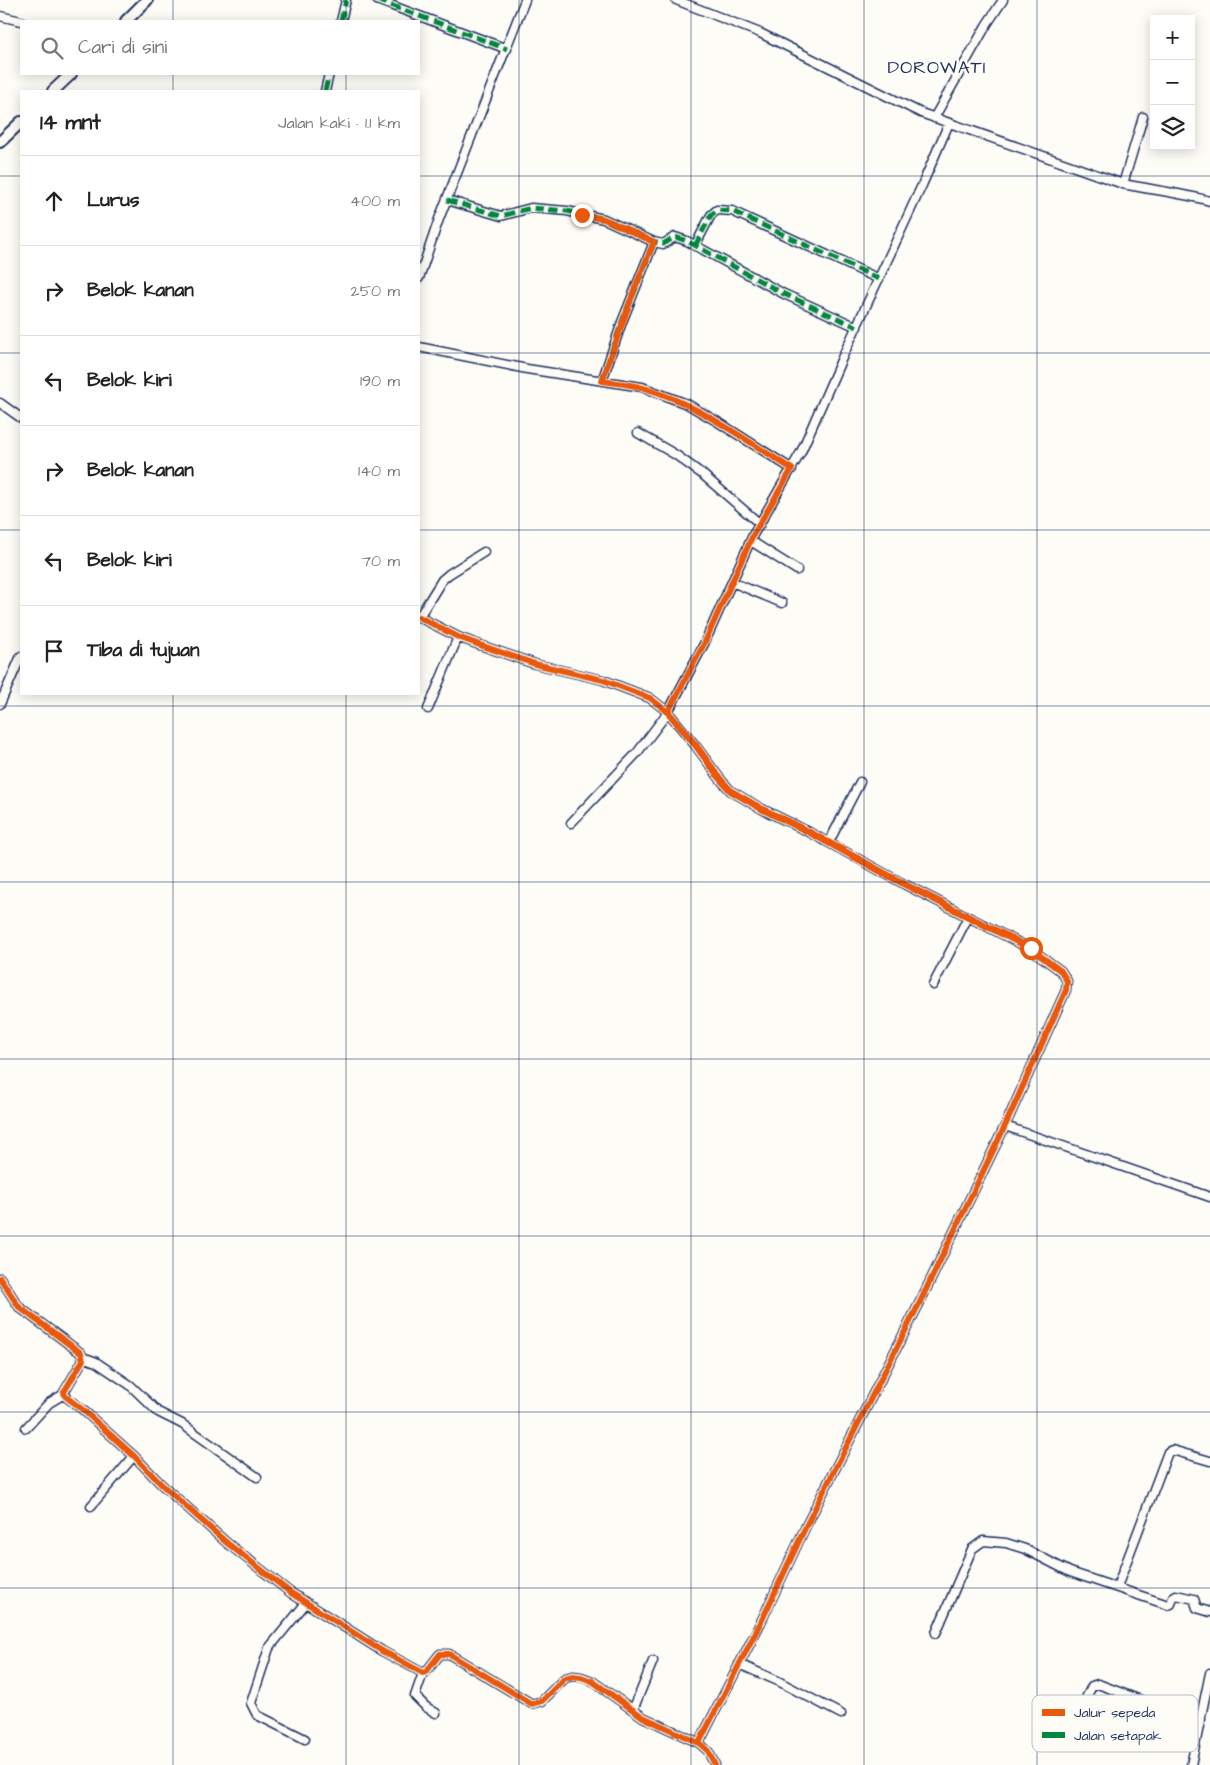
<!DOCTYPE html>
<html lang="id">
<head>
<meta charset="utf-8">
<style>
  :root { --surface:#fff; --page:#f2f2f2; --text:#222; --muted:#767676; --line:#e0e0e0 }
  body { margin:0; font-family:"Architects Daughter",sans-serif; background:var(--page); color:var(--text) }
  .controls { position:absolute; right:15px; top:15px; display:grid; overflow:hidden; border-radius:0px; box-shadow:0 2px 12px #0003 }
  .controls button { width:45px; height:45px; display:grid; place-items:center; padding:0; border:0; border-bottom:1px solid var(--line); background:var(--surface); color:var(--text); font:25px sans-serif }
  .stop { position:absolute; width:15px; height:15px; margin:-11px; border:4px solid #ea580c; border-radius:50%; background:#fff }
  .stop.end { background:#ea580c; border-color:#fff; box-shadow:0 1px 5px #0008 }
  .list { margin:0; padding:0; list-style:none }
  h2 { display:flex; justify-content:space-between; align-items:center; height:65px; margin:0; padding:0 20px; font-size:21px }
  h2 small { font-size:16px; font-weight:400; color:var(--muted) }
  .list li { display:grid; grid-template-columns:32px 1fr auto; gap:15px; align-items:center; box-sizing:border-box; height:90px; padding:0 20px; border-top:1px solid var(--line) }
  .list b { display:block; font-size:19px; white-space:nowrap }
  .list em { font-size:16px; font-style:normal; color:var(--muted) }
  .icon { flex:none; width:28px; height:28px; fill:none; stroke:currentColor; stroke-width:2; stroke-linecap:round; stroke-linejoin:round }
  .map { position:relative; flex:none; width:1210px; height:1765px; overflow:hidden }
  .search { position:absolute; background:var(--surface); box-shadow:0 2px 12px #0003; left:20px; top:20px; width:400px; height:55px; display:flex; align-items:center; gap:12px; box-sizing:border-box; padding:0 18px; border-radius:0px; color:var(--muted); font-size:19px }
  .panel { position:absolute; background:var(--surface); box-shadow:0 2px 12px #0003; left:20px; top:90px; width:400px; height:605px; border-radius:0px }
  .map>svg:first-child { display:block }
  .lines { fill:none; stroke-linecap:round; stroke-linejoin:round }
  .minor-casing { stroke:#1b2f5e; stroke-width:11 }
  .major-casing { stroke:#1b2f5e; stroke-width:14 }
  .minor { stroke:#fdfcf7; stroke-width:8 }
  .major { stroke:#fdfcf7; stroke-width:10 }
  .quiet { stroke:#00873e; stroke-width:5; stroke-dasharray:10 5; stroke-linecap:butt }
  .cycleway-casing { stroke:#fdfcf7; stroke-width:9 }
  .cycleway { stroke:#e8590c; stroke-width:6 }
  .route { stroke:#ea580c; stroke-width:6 }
  .grid { fill:none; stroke:#1b2f5e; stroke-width:1; stroke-opacity:0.55 }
  .labels { text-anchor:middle; stroke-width:5; stroke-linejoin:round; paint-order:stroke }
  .quarter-label { font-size:18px; letter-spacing:1px; fill:#1b2f5e; stroke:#fdfcf7 }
  .key { fill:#fdfcf7; stroke:#b9bec9; stroke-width:1 }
  .key-label { font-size:14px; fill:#1b2f5e }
</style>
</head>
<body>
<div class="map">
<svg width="1210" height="1765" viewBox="0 0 1210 1765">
  <rect width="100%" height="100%" fill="#fdfcf7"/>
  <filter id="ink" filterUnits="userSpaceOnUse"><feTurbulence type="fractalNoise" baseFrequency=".02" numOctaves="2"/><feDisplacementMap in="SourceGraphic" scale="10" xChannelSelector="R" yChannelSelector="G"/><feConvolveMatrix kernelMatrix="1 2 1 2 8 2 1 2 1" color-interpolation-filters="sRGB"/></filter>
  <g filter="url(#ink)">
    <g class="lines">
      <defs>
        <path id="minor" d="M377 0 507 49
          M676 0 760 33 921 113 1123 184C1152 190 1182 193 1210 201
          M0 16 21 21
          M341 21 346 0
          M325 91 329 74
          M934 118 987 24 1003 0
          M1123 184 1143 117
          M447 200 501 216 531 208 567 211 604 219 654 242 663 244 675 237 687 241 784 294 857 327
          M695 246 711 215 717 210 732 211 879 279
          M419 278 439 219 525 0
          M419 347 527 369 642 387 687 404 718 422 792 469
          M602 381 622 322 654 242
          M0 403 21 418
          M638 433 676 455 702 474 760 524
          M751 541 797 570
          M732 582 782 603
          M419 617 458 637 477 644 535 664 603 680 650 698 668 712 695 745 721 780 731 791 762 809 809 832 904 884 1031 949 1061 971 1067 981 1066 990 1005 1126 920 1302 806 1526 761 1622 699 1743
          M419 617 442 580 449 574 484 552
          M0 704 21 656
          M428 709 458 637
          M571 823 637 753 668 712 704 644 753 535 801 452 842 358 923 183 949 123
          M829 842 860 782
          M933 985 968 917
          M1005 1126 1210 1197
          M0 1278 19 1307 81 1353 83 1360 64 1392 65 1396 83 1410 134 1456 161 1484 227 1543 291 1593 382 1651 423 1673 426 1672 440 1654H449L532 1704 542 1701 565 1678 573 1676 581 1677 592 1681 643 1717 699 1743 708 1751 715 1765
          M83 1357 96 1362 130 1385 158 1412 182 1424 257 1477
          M26 1428 49 1403 64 1394
          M91 1506 134 1456
          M1117 1587 1168 1452 1172 1450 1210 1461
          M936 1633 972 1549 983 1541 1006 1543 1025 1549 1070 1572 1168 1605 1171 1604 1173 1597 1176 1595 1194 1599 1197 1608 1210 1612
          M739 1664 778 1681 841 1714
          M423 1673 415 1696 426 1707 436 1713
          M1083 1704 1092 1686 1098 1684 1159 1707 1201 1719
          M633 1710 653 1661
          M305 1739 257 1715 251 1703 269 1648 306 1603
          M1191 1765 1210 1673"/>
        <path id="major" d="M126 21 147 0
          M53 91 71 74
          M0 142 21 122"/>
      </defs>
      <!-- minor casing -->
      <use href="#minor" class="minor-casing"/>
      <!-- major casing -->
      <use href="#major" class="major-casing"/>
      <!-- minor -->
      <use href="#minor" class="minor"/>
      <!-- major -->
      <use href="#major" class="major"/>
      <!-- quiet -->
      <path class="quiet" d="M377 0 507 49
        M341 21 346 0
        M325 91 329 74
        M447 200 501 216 531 208 567 211 604 219 654 242 663 244 675 237 687 241 784 294 857 327
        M695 246 711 215 717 210 732 211 879 279
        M602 381 622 322 654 242"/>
      <defs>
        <path id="cycleway" d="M419 617 458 637 477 644 535 664 603 680 650 698 668 712 695 745 721 780 731 791 762 809 809 832 904 884 1031 949 1061 971 1067 981 1066 990 1005 1126 920 1302 806 1526 761 1622 699 1743
          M0 1278 19 1307 81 1353 83 1360 64 1392 65 1396 83 1410 134 1456 161 1484 227 1543 291 1593 382 1651 423 1673 426 1672 440 1654H449L532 1704 542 1701 565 1678 573 1676 581 1677 592 1681 643 1717 699 1743 708 1751 715 1765"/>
      </defs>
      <!-- cycleway casing -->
      <use href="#cycleway" class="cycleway-casing"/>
      <!-- cycleway -->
      <use href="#cycleway" class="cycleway"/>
    </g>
  </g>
  <g class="lines" filter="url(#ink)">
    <!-- route -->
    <path class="route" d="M582 215 604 219 654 242 635 288 602 381C616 383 631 384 644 388 698 404 744 439 792 469L753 535 704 644 668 712 696 745 721 780 731 791 762 809 809 832 904 884 1031 948"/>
  </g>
  <!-- grid -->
  <path class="grid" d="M173 0V21M346 0V21M519 0V1765M691 0V1765M864 0V1765M1037 0V1765M173 74V91M346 74V91M0 176H21M419 176H1210M0 353H21M419 353H1210M0 530H21M419 530H1210M173 694V1765M346 694V1765M0 706H1210M0 882H1210M0 1059H1210M0 1236H1210M0 1412H1210M0 1588H1210"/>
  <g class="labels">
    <!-- quarter labels -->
    <g class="quarter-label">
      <text x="937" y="73">DOROWATI</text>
    </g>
  </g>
  <!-- legend -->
  <rect x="1032" y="1695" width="166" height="57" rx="8" class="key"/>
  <rect x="1042" y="1709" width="23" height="7" fill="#e8590c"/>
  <rect x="1042" y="1732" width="23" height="6" fill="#00873e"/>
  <g class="key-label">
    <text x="1074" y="1717">Jalur sepeda</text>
    <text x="1074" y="1740">Jalan setapak</text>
  </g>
</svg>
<div class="controls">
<button>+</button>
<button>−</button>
<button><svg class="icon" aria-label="layers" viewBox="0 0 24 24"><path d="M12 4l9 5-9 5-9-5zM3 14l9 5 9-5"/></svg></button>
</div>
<div class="stop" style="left:1031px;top:948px"></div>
<div class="stop end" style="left:582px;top:215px"></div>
<div class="search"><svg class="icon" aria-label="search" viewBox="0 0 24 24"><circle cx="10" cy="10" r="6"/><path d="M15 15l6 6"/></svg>Cari di sini</div>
<section class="panel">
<h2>14 mnt<small>Jalan kaki · 1.1 km</small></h2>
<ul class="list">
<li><svg class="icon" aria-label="ahead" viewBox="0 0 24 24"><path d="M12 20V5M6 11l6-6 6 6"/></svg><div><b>Lurus</b></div><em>400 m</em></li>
<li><svg class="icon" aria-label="right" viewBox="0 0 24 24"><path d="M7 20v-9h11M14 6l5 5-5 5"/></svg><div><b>Belok kanan</b></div><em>250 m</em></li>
<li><svg class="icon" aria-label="left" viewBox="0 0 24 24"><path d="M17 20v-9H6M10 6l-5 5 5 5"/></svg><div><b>Belok kiri</b></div><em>190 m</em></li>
<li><svg class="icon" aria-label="right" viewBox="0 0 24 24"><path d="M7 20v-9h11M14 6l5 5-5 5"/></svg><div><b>Belok kanan</b></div><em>140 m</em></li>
<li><svg class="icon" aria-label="left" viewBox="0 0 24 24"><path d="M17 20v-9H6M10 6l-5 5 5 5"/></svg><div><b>Belok kiri</b></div><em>70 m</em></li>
<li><svg class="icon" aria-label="arrive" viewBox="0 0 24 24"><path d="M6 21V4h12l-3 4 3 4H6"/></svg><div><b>Tiba di tujuan</b></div></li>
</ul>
</section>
</div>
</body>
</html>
